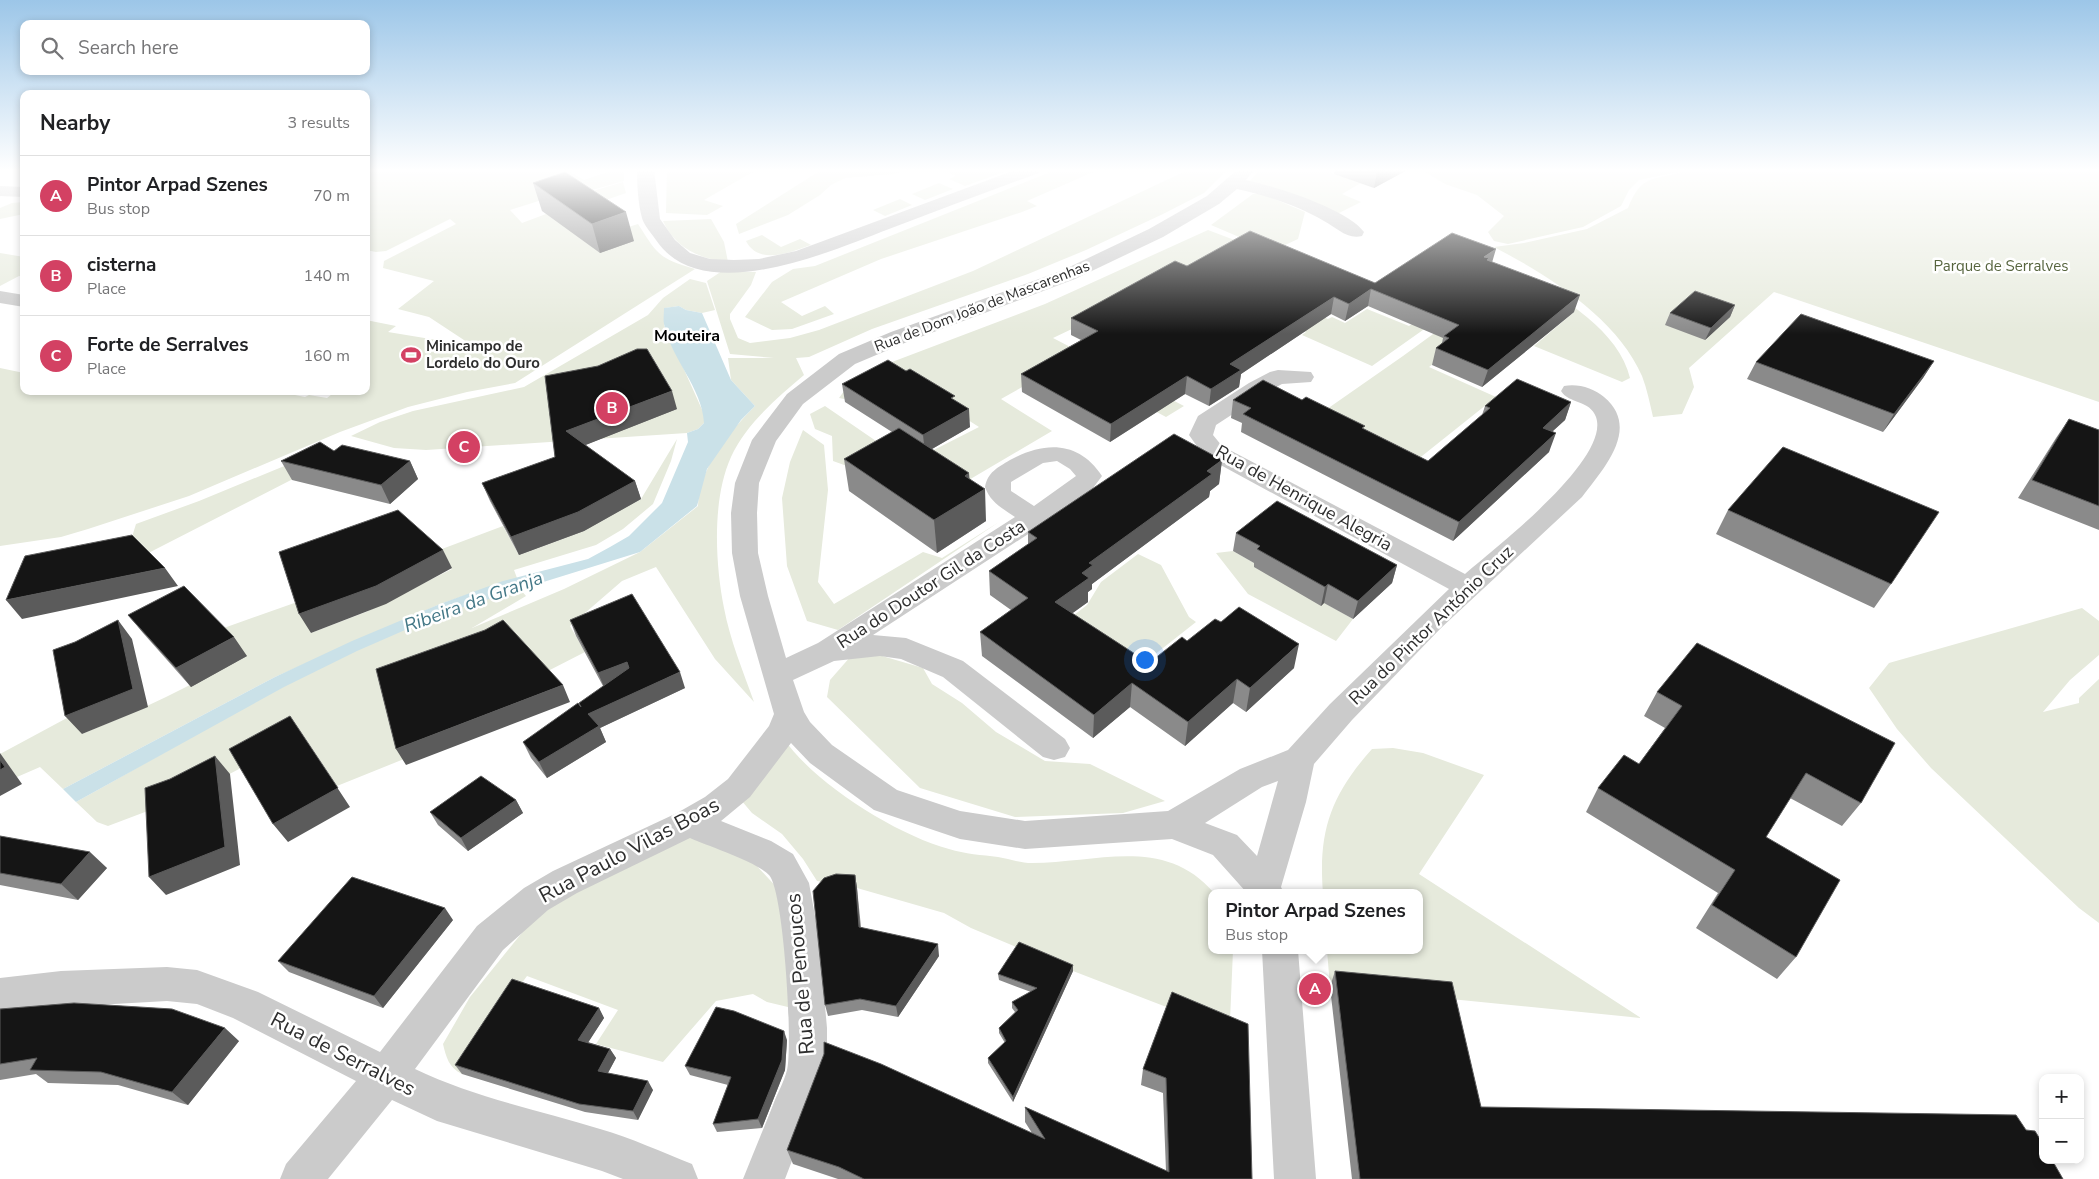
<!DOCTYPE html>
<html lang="en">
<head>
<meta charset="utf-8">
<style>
  :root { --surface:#fff; --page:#f2f2f2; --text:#202124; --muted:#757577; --line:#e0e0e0; --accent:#d34163 }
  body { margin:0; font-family:"Nunito Sans",sans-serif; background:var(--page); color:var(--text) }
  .controls { position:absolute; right:15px; bottom:15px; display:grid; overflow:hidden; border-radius:10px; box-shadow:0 2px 8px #0003 }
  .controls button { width:45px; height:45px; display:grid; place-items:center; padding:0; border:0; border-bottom:1px solid var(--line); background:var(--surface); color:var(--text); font:25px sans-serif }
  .you { position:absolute; left:1144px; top:659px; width:18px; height:18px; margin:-12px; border:4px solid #fff; border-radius:50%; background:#1a73e8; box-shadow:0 0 0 8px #1a73e833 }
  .badge { display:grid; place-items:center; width:32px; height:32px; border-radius:50%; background:var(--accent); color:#fff; font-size:16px; font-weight:700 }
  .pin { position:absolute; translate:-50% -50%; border:2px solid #fff; box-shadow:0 1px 5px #0006 }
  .popup { position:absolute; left:1208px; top:889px; width:215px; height:65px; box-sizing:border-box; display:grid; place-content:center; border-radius:10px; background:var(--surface); filter:drop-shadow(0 1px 4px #0005); font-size:16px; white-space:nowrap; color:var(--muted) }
  .popup b { font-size:19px; color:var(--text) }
  .popup::after { content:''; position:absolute; left:50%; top:100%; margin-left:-10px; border:10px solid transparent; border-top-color:var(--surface) }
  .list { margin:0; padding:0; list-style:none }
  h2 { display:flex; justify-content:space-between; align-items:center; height:65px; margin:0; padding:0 20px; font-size:21px }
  h2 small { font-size:16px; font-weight:400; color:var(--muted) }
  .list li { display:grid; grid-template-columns:32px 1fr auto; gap:15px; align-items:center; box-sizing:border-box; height:80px; padding:0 20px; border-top:1px solid var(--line) }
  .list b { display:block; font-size:19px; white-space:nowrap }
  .list p { margin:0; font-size:16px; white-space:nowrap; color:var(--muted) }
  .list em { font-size:16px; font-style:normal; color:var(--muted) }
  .icon { flex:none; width:28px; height:28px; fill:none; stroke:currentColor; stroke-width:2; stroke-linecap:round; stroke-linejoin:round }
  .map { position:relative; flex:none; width:2099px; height:1179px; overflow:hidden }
  .search { position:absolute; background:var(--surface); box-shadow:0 2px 8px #0003; left:20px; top:20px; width:350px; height:55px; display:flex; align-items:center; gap:12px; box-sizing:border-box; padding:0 18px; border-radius:10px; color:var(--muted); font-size:19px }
  .panel { position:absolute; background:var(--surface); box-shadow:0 2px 8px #0003; left:20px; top:90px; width:350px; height:305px; border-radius:10px }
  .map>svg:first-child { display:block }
  .green { fill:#e6eadc }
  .water { fill:#cae1e8 }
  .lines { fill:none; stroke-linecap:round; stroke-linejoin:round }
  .street { fill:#cbcbcb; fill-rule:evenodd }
  .wall { fill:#8a8a8a }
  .shaded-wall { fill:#5b5b5b }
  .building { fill:#151515; stroke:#5b5b5b }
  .labels { text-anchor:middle; stroke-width:5; stroke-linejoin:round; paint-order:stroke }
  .far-park-label { font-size:15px; fill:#57653f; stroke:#fff }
  .far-street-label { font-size:15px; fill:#2e2e2e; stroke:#fff }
  .far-poi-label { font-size:15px; font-weight:bold; fill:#2e2e2e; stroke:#fff; text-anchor:start }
  .far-neighbourhood-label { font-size:16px; font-weight:bold; fill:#000; stroke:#fff }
  .street-label { font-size:18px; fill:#2e2e2e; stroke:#fff }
  .water-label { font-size:19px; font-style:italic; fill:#447887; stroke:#fff }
  .near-street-label { font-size:21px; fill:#2e2e2e; stroke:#fff }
</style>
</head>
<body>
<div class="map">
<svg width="2099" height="1179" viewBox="0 0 2099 1179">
  <rect width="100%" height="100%" fill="#fff"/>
  <!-- green -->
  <path class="green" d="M366 169H565L584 180 613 170 611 169H624V181L592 190 586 186 510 210 522 223 546 214 619 230 638 224C658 255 658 258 695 269L515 383 467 392 408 407 340 432 189 496 88 529 61 537 0 546V368L24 373V391H275L305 397 309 395 327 398 336 391H366V320L396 326 388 332 467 345 456 355 470 344 429 317 398 309 434 281 383 268 384 261 456 224 450 219 386 251 376 252 366 250Z
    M667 169H758L704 200 723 206 707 215 666 213Z
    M827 169H907L894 174 845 178 831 185 820 195 788 215 739 234 736 224 818 172Z
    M942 169H1012L965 186 949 179 956 176Z
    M1058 169H1100L1027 201 1037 206 1022 212 881 259 781 302 802 316 825 306 834 314 792 329 772 330 745 317 772 282 793 269 815 266Z
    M1190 169H1228L1204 193 1163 214 1086 250 1028 274 872 329 809 357 796 358 804 375C777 398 746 424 731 457 712 499 715 563 724 608 730 640 743 671 754 702L715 659 656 567 622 581 570 626 585 652 544 673 404 759 337 786 303 735 190 795 108 826 97 822 76 802C219 723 362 632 520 589L526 596 472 628 564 589 640 552 698 506C699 468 729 432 755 406L731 380 728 358H774L730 354 707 281 722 271 756 272 751 285 730 314V319L738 338 750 343 790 338 819 330 973 271Z
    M1260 169H1330L1326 171 1361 183 1342 194 1361 202 1339 213 1248 183Z
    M1427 169H1672L1678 172 1639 180 1629 190 1621 206 1583 227 1508 244 1494 241 1488 232 1504 216 1477 195 1445 184 1425 172Z
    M1677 169H2099V402L1774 292 1689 368 1694 387 1682 414 1653 417C1650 404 1647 389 1642 376 1617 318 1548 275 1494 247L1524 243 1587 229 1628 208C1642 174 1651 181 1682 172Z
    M623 182 626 193 597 203 583 194Z
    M939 183 953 189 925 200 912 194Z
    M1253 194H1263L1305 212 1298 239 1272 251 1211 225Z
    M900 199 912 205 885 216 873 210Z
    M24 202V214L0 219V208L12 203Z
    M711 219 724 242 728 262C700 259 675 248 663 221Z
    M1208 230 1245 244 1208 267 1328 319 1332 317 1345 323 1367 309 1409 326 1492 266 1505 272 1372 366 1302 335 1306 332 1177 272 1118 307 1053 338 1184 406 1166 417 1065 363 1001 399 1052 431 962 484 924 455 979 427 896 374 844 399 839 398 847 387 892 362 1045 304Z
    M762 235 781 247 800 239 811 245C791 252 759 266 746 241Z
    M0 253 24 257V277L19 276 0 286Z
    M1518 272C1557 294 1619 329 1630 378L1622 382 1534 346 1574 312 1526 294 1429 367 1496 397 1412 464 1317 416 1403 356Z
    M690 279 706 283 715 310 702 313 686 310 679 306 665 308 664 325 704 414V423L698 429 687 433 426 450 394 448 351 436 380 422 413 411 524 387 648 315 663 298Z
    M825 406 895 454 858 470 833 461 832 436 815 429 810 414Z
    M803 430 824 445 828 490 818 582 834 604 923 552 942 558 999 522 838 630 807 621 787 566 782 498 790 462Z
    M677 439 671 461 653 504 623 529 596 545 514 570 517 578 440 604 275 677 63 789 40 767 17 777 0 754 78 712 82 734C141 710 191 686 246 655L221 629 300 601 311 633 366 612 452 569 434 552 503 526 519 555 568 537 599 522 641 499Z
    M330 460 123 566 136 524 199 501 294 462Z
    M1233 551 1353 619 1336 641 1248 594 1216 553Z
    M1138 554 1161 565 1189 617 1196 622 1130 674 1060 626 1087 605 1101 582Z
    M2082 608 2099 621V655L2070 680 2043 712 2079 703V698L2099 679V923L2079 908 1931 768 1897 729 1869 688 1889 663Z
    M872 653 923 668 932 684 962 703 996 732 1045 761 1090 764 1165 801 1123 813 1015 817 920 788 827 697 830 680 851 656Z
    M784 739C815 784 897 835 949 849 965 854 982 855 998 857 1009 859 1021 863 1032 863 1096 863 1165 835 1214 893H1211V950H1233L1230 1021 1169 1008 1073 971 971 928 944 913 857 888 817 881 803 859 782 834 752 813 741 800Z
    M1393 748 1423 753 1484 775 1419 874 1641 1018 1330 987 1327 950H1419V893H1323C1318 831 1331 795 1372 749Z
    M693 825 755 864 782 893 792 1008 767 1002 753 994 716 1001 663 1062 596 1044 618 1010 527 976 490 1026 462 1074C449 1068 446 1057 443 1044L470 997 555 892Z"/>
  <!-- water -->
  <path class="water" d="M679 306 686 310 702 313 731 380 755 406 741 420 707 469 697 506 640 552 444 613 357 651 284 687 76 802 63 789 275 677 352 641 440 604 503 581 588 559 610 547 629 536 662 503 688 442 687 433 698 429 704 423C702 387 671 359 664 324 663 320 664 313 664 308Z"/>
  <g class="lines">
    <!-- street -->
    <path class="street" d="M637 169H654L660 219 675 240 690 253 710 259 734 260 759 259 796 251 1018 169H1042L1039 173C989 191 939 210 889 229 831 251 702 309 656 240 651 233 644 225 642 218 638 203 637 184 637 169Z
      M1238 169H1255L1246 180C1274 186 1348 209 1364 232L1362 236C1347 240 1336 227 1324 221 1297 205 1267 196 1237 189L1219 204 1163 237 1075 279 907 342 855 364 803 404 776 441 759 483 757 513 758 553 768 596 786 658 818 643 1015 517C1002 508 990 502 985 487 988 472 997 468 1010 460 1045 441 1079 441 1102 476L1093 488 1065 510 873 635 906 638 963 661 1065 739 1070 748 1065 757 1054 760 1043 757 943 677 901 659 880 656 834 661 793 680 804 712 810 722 832 745 897 790 960 811 1025 821 1168 811 1240 769 1288 750 1330 704 1449 589 1204 456 1189 435 1198 416 1249 383 1270 372 1278 370 1311 372 1314 377 1311 382 1282 384 1265 393 1216 425 1213 435 1222 446 1465 574C1495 548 1611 459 1596 417 1590 400 1569 404 1561 391L1564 386C1577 383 1594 388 1604 397 1641 428 1604 468 1582 497L1441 628 1352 720 1314 764 1306 802 1281 887 1284 893H1247L1213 855 1172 839 1025 849 960 839 874 810 810 763 791 743 750 797 721 821 771 841 793 854 809 883 819 938 822 973 827 1028V1069L785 1179H743C753 1154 763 1130 773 1105 777 1094 784 1082 787 1070 793 1045 784 891 769 875 757 862 708 846 690 838L577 893 548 910 503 950 415 1069C473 1097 538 1110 600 1129 631 1138 662 1152 692 1164L698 1179H623L602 1171 437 1121 392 1100 328 1179H280L286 1164 356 1081 233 1018 197 1004 167 1001 61 1007 0 1014V978L61 971 167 967 197 970 258 992 380 1052 477 926 524 888 553 871 677 813 705 797 728 779 769 726 774 714 740 596 732 553 731 513 735 483 752 440 787 394 839 354 891 332 1061 271 1149 229 1207 196ZM1057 461 1070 469 1076 476 1034 506 1011 491V482L1043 463ZM1278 781 1257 856 1237 835 1205 823 1262 787Z
      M0 186 24 187V197L0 196Z
      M0 291 24 295V307L0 303Z
      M1262 950H1298L1316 1179H1274Z"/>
  </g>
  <!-- wall -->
  <path class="wall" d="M1335 169H1409L1374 188 1334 174Z
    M533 183 634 241 600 253 542 211Z
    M1492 262 1574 312 1482 387 1432 365 1436 348 1442 343 1443 338 1368 306 1345 321 1331 314 1241 374 1239 387 1209 406 1185 394 1110 442 1022 392 1021 374 1081 340 1071 335V318L1187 266 1375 283Z
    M1735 305 1730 317 1705 340 1665 325 1670 313Z
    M1934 361 1923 378 1883 432 1747 379 1756 362Z
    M545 376 677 409 585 445 635 481 641 499 584 531 519 555 490 501 482 483 555 457Z
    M842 384 955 401 970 427 932 449 969 479 986 521 937 553 849 491 844 459 892 432 845 402Z
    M1233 400 1364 429 1428 461 1482 415 1485 406 1571 402 1565 420 1552 432 1549 452 1453 541 1241 432 1242 423 1231 418Z
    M2069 419 2099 430V530L2018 498 2056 438Z
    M334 451 410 461 418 479 390 504 292 480 281 461Z
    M1222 460 1219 484 1210 491 1209 497 1092 584V589L1088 592V602L1072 613 1149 663 1187 641 1294 668 1246 712 1233 703 1185 746 1130 707 1093 738 982 656 980 632 1011 610 990 595 989 571 1028 544V532Z
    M1728 510 1891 584 1874 608 1716 534Z
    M1236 533 1397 565 1392 583 1353 619 1324 603 1321 606 1254 567V563L1233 551Z
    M128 615 247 656 191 687 143 633Z
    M570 620 685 688 600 728 606 742 547 778 531 758 523 742 580 705 603 686 576 636Z
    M1657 692 1861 803 1842 826 1790 798 1766 837 1796 957 1777 979 1696 928 1718 893 1586 812 1598 788 1639 764 1665 728 1644 716Z
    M516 800 523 813 468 851 438 825 430 812Z
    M0 836 107 868 78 900 0 885Z
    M855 875 857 888 861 927 939 956 898 1017 862 1010 828 1016 825 1005Z
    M453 920 383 1008 289 972 278 961Z
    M1073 965V971L1013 1102 988 1063V1058L1005 1043 999 1033V1028L1015 1012 1012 1008V1002L1031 992 999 980 998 974Z
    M1335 971 1481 1107 2026 1130 2063 1179H1352L1330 987Z
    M1172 992 1252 1179H838L793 1164 787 1150 1032 1133 1025 1122V1107L1166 1171 1163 1093 1141 1085 1143 1069Z
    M599 1008 604 1018 588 1042 610 1049 616 1058 608 1073 653 1090 638 1120 585 1112 462 1074 455 1065Z
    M0 1009 239 1041 188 1105 118 1085 48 1083 36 1074 0 1080Z
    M787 1040 785 1070 762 1128 717 1132 713 1124 728 1085 690 1075 685 1066Z"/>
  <!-- shaded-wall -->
  <path class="shaded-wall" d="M1384 169H1409L1374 188 1377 172Z
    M626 212 634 241 600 253 592 224Z
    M1496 249 1491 266 1484 257Z
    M1371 289 1368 306 1345 321 1349 304Z
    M1580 295 1574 312 1482 387 1488 370Z
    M1334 297 1331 314 1241 374 1239 387 1209 406 1211 389 1230 364Z
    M1735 305 1730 317 1705 340 1711 328Z
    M1934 361 1923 378 1883 432 1894 414Z
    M1187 376 1185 394 1110 442 1111 424Z
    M672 391 677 409 573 450 566 431Z
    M1571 402 1565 420 1536 446 1543 428Z
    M969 409 970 427 925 453 923 435Z
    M1556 433 1549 452 1453 541 1459 522Z
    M1222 460 1219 484 1210 491 1209 497 1092 584V589L1088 592V602L1055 626V602L1082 573 1089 563Z
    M410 461 418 479 390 504 381 485Z
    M969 473 971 497 985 489 986 521 937 553 934 520 965 476Z
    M635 481 641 499 584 531 519 555 511 537Z
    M443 550 452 568 386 604 311 633 299 614Z
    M1397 565 1392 583 1353 619 1358 601Z
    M165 568 178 586 22 619 6 600Z
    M1328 584 1324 603 1321 606 1325 587Z
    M118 620 132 639 148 707 82 734 65 716Z
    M234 637 247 656 191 687 176 668Z
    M1299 644 1294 668 1246 712 1250 688Z
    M627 662 633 678 605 689 598 673Z
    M680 672 685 688 600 728 606 742 547 778 539 762 588 714Z
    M1237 679 1233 703 1185 746 1188 722Z
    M1132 683 1130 707 1093 738 1094 715Z
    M563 685 570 702 406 765 396 749Z
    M290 716 350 807 288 842 273 824Z
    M0 753 22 784 0 796Z
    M215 756 230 774 240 865 166 895 149 877Z
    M516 800 523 813 468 851 461 838Z
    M90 852 107 868 78 900 61 884Z
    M855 875 857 888 861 939 859 927Z
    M445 908 453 920 383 1008 374 996Z
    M938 944 939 956 898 1017 896 1006Z
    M1073 965V971L1013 1102V1097Z
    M599 1008 604 1018 584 1049 578 1040Z
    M225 1028 239 1041 188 1105 172 1092Z
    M784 1031 787 1040 785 1070 762 1128 758 1119Z
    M610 1049 616 1058 604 1080 598 1071Z
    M648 1081 653 1090 638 1120 633 1111Z"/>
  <!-- building -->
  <path class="building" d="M1367 169H1384L1377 172Z
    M565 172 626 212 592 224 533 183Z
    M1250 231 1375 283 1452 233 1496 249 1484 257 1489 258 1487 260 1580 295 1488 370 1436 348 1449 338 1444 336 1459 325 1371 289 1349 304 1334 297 1230 364 1241 370 1211 389 1187 376 1111 424 1021 374 1098 331 1071 318 1175 261 1187 266Z
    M1695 291 1735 305 1711 328 1670 313Z
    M1801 314 1934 361 1894 414 1756 362Z
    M637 349H647L672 391 566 431 635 481 578 512 511 537 482 483 555 457 545 376 598 366Z
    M888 360 906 371 910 369 955 396 951 398 969 409 923 435 842 384Z
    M1517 379 1571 402 1543 428 1556 433 1459 522 1243 414 1251 408 1233 400 1263 380 1302 400 1306 397 1365 426 1362 428 1428 461 1490 408 1485 406Z
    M2069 419 2099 430V506L2032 480Z
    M899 428 969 473 965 476 985 489 934 520 844 459Z
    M1174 434 1222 460 1207 471 1212 474 1089 563 1093 565 1082 573 1089 578 1055 602 1149 663 1182 637 1187 641 1215 619 1221 622 1239 607 1299 644 1250 688 1237 679 1188 722 1132 683 1094 715 980 632 1028 598 989 571 1037 538 1028 532Z
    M320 442 334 451 342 445 410 461 381 485 281 461Z
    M1783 447 1939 512 1891 584 1728 510Z
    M1277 501 1397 565 1358 601 1328 584 1325 587 1257 549 1260 546 1236 533Z
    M398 510 443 550 376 586 299 614 279 552Z
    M132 535 165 568 6 600 25 556Z
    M184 586 234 637 176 668 128 615Z
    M632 594 680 672 588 714 599 726 539 762 523 742 578 703 581 707 579 703 629 668 627 662 598 673 570 620Z
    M118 620 133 689 65 716 53 650 75 642Z
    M503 620 563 685 396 749 376 669 485 630Z
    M1697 643 1895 743 1861 803 1806 773 1766 837 1840 880 1796 957 1712 905 1735 870 1598 788 1624 755 1639 764 1682 706 1657 692Z
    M290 716 338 788 273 824 229 749Z
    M215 756 225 847 149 877 145 788 170 779Z
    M0 760 5 767 0 770Z
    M481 776 516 800 461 838 430 812Z
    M0 836 90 852 61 884 0 873Z
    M836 874 855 875 859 927 938 944 896 1006 860 999 825 1005 813 891 824 878Z
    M352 877 445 908 374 996 278 961Z
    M1019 942 1073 965 1013 1097 988 1058 1006 1041 999 1028 1018 1010 1012 1002 1037 988 998 974Z
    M1335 971 1452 982 1481 1107 2016 1115 2026 1130 2035 1131 2043 1144V1160H2052L2063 1179H1360Z
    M512 979 599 1008 578 1040 610 1049 598 1071 648 1081 633 1111 579 1104 455 1065Z
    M1172 992 1248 1024 1252 1179H864L839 1167 787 1150 824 1054V1042L881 1064 1045 1139 1025 1107 1169 1172 1166 1078 1143 1069Z
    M74 1003 172 1009 225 1028 172 1092 101 1072 30 1070 37 1058 0 1064V1009Z
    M716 1007 734 1011 784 1031 782 1060 758 1119 713 1124 731 1077 685 1066Z"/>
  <!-- sky -->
  <linearGradient id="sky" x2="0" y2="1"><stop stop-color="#9cc6e8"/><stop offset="0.51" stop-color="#fff"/><stop offset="1" stop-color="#fff" stop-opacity="0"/></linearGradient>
  <rect width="2099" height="334" fill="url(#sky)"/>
  <!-- icons -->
  <defs>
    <symbol id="stadium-bare" viewBox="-9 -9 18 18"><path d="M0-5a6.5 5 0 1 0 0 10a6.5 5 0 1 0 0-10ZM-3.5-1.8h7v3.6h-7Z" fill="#d34163" stroke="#fff" stroke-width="2.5" paint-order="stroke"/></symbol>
  </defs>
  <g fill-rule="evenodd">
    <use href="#stadium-bare" x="397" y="341" width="28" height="28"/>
  </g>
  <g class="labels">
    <!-- far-park labels -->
    <g class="far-park-label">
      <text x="2001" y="271">Parque de Serralves</text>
    </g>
    <!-- far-street labels -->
    <g class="far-street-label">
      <text transform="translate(982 306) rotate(-21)" y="5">Rua de Dom João de Mascarenhas</text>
    </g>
    <!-- far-poi labels -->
    <g class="far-poi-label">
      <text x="426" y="351">Minicampo de<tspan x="426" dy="17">Lordelo do Ouro</tspan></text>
    </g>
    <!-- far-neighbourhood labels -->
    <g class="far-neighbourhood-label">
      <text x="687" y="341">Mouteira</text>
    </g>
    <!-- street labels -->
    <g class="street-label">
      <text transform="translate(1304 498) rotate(29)" y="6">Rua de Henrique Alegria</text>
      <text transform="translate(931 584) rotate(-33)" y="6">Rua do Doutor Gil da Costa</text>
      <text transform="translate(1431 625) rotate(-44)" y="6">Rua do Pintor António Cruz</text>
    </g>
    <!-- water labels -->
    <g class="water-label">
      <text transform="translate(473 601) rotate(-20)" y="7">Ribeira da Granja</text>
    </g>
    <!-- near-street labels -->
    <g class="near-street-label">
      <text transform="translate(629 850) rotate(-28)" y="7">Rua Paulo Vilas Boas</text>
      <text transform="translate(800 974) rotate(-95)" y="7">Rua de Penoucos</text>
      <text transform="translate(343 1054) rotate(27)" y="7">Rua de Serralves</text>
    </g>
  </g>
</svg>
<div class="controls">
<button>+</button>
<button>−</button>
</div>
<div class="you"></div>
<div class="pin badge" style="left:1315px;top:989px">A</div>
<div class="popup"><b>Pintor Arpad Szenes</b>Bus stop</div>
<div class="pin badge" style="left:612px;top:408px">B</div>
<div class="pin badge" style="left:464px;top:447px">C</div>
<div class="search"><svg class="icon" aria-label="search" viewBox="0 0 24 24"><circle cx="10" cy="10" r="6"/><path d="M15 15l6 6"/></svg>Search here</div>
<section class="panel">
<h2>Nearby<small>3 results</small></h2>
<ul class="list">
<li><span class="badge">A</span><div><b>Pintor Arpad Szenes</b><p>Bus stop</p></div><em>70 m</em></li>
<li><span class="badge">B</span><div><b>cisterna</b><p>Place</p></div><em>140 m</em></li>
<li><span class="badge">C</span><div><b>Forte de Serralves</b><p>Place</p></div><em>160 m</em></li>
</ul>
</section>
</div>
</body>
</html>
